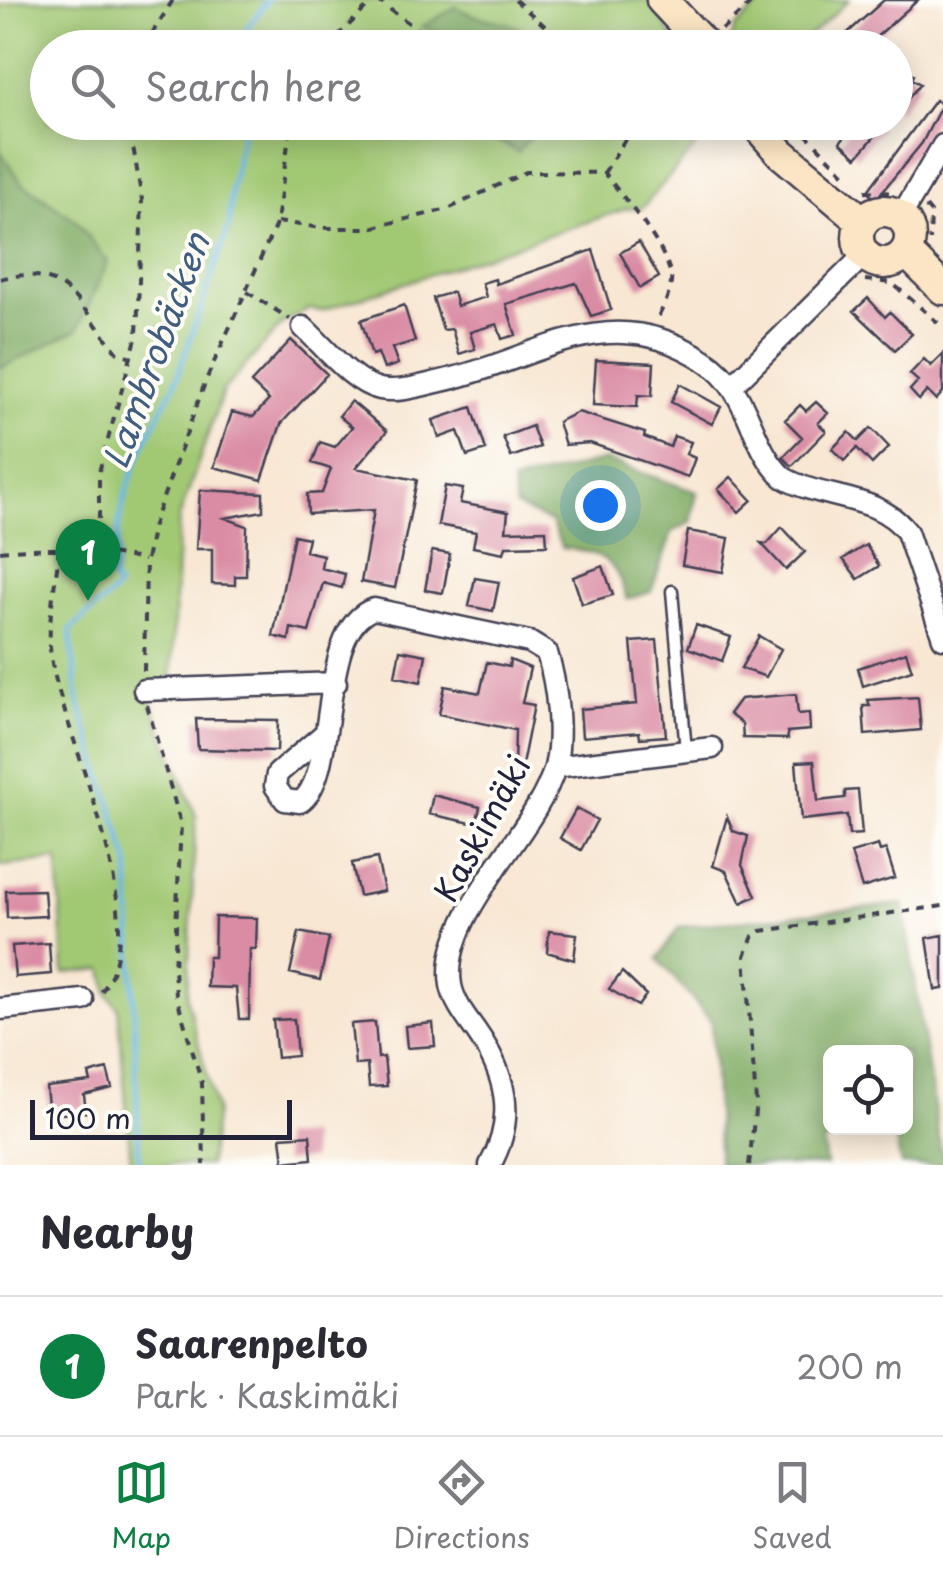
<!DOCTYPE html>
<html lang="en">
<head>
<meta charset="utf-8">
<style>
  :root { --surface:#fff; --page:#f2f2f3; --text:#2b2b33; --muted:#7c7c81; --line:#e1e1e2; --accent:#0b8043 }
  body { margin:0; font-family:"Playpen Sans",sans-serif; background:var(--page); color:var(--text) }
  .controls { position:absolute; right:30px; bottom:30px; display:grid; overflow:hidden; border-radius:15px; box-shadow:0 5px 25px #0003 }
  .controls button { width:90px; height:90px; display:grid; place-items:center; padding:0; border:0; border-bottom:2px solid var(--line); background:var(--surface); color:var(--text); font:50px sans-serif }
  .scale { position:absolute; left:30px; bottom:25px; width:262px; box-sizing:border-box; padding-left:10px; border:5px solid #22223b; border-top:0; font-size:28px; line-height:35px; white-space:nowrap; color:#22223b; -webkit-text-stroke:8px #fdfcf7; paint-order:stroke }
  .you { position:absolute; left:600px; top:505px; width:35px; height:35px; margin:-25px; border:8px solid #fff; border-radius:50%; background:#1a73e8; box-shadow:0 0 0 15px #1a73e833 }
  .badge { display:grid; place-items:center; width:65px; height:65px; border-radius:50%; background:var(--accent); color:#fff; font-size:32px; font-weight:700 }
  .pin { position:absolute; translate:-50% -82px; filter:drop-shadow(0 2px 5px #0008) }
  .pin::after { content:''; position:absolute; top:52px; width:35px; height:30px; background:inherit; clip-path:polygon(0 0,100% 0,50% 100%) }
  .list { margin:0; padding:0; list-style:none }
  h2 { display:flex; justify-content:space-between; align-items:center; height:130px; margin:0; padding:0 40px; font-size:42px }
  h2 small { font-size:32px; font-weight:400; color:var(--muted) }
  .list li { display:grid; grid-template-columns:65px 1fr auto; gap:30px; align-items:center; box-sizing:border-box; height:140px; padding:0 40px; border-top:2px solid var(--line) }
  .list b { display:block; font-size:38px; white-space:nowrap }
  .list p { margin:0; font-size:32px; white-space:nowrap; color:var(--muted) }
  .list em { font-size:32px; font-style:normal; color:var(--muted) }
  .icon { flex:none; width:55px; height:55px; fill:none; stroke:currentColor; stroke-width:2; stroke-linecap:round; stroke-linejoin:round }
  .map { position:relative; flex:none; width:943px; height:1165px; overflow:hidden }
  .search { position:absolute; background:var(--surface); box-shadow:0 5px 25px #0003; left:30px; right:30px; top:30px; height:110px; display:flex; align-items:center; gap:25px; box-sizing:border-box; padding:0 35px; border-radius:55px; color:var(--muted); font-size:38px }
  .sheet { height:270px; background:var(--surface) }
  nav { display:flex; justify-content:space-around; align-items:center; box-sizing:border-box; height:140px; border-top:2px solid var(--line); background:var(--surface); font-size:28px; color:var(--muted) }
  nav a { display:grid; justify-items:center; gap:5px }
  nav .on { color:var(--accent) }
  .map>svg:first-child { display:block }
  .green { fill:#a1c873; stroke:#627557; stroke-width:2.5 }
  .forest { fill:#80ac65; stroke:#516750; stroke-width:2.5; fill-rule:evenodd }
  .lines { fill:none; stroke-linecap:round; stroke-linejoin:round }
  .stream { stroke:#6cb7e5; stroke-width:5 }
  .building { fill:#da8ca4 }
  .lane-casing { stroke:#424052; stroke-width:15 }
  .street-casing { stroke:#424052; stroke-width:25 }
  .secondary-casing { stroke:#424052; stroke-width:35 }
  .path { stroke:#424052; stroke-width:4; stroke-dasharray:8 8; stroke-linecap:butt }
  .lane { stroke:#fff; stroke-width:10 }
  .street { stroke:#fff; stroke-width:20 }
  .secondary { stroke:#fce5c4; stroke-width:30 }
  .labels { text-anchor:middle; stroke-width:8; stroke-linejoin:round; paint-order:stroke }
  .street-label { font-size:32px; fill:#22223b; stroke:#fdfcf7 }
  .water-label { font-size:35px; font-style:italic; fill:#405e7f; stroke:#fdfcf7 }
</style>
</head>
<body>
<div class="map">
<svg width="943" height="1165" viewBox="0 0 943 1165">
  <rect width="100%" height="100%" fill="#fdfcf7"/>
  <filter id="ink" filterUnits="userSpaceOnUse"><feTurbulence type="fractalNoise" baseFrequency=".01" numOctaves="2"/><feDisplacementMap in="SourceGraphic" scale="20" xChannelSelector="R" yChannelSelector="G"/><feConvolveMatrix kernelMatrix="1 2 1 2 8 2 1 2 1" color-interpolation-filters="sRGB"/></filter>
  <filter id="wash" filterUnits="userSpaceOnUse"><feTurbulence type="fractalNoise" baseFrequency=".0048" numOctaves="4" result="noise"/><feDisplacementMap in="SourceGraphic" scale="40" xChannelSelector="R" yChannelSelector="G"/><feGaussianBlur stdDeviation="2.25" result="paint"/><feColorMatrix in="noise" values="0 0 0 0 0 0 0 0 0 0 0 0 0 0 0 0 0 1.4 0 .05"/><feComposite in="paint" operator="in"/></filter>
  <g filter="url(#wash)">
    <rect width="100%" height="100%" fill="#f8e7d3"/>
    <!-- green -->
    <path class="green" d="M22 0H650L679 47 48 48V122L716 123 642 208 626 209 321 311 308 309 283 323 223 391 179 518 171 684 150 699 196 816 187 999 216 1110 209 1165H131L118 1008 108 994 103 969 64 973 58 860 0 866V5Z
      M764 0H849L798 47H737L731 41 735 28Z"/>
    <!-- forest -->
    <path class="forest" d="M456 7C485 25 516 16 542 44L478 42 422 27Z
      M466 123H541L518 152Z
      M0 151 22 183 74 219 108 262 77 330 0 368Z
      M605 460 697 492 691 522 672 532 651 592 627 599C614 558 603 553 562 548L551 522 516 507 512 483Z
      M903 904 943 1165H901L894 1130 823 1141 826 1165H719L711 1021 658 959 679 927ZM830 1052H906V1128H830Z"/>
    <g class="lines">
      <!-- stream -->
      <path class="stream" d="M242 48 244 32 268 0
        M139 1165 129 863 78 700 70 631C85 612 104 606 118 587L112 580C119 560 116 545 119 525 126 476 152 427 174 386L230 223C227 203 239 145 245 122"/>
    </g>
    <g id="blocks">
      <!-- building -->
      <path class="building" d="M884 0H918L864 48H831Z
        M896 65 914 75 912 79 920 84 896 113Z
        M935 100 942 104 922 143 876 199 867 192Z
        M857 122H874L881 129 857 157 840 142Z
        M639 242 659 277 640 288 620 253Z
        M593 250 611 310 591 316 576 283 506 304 516 335 502 339 497 324 470 332 475 349 459 354 452 329 443 330 433 298 453 292 457 306 486 297 482 283 495 279 496 284Z
        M868 298 885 317 890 312 912 334 895 350 854 311Z
        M404 305 415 341 392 348 398 364 384 369 378 353 372 355 361 320Z
        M291 340 327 374 281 424 262 480 214 467 232 412 253 417 269 400 251 383Z
        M943 354V392L936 400 927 391 919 400 910 390 918 381 910 374 924 359 931 366Z
        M596 360 654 363 652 396 638 395 637 407 593 405Z
        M680 384 721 407 712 424 671 402Z
        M351 401 387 431 356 468 417 480 395 588 361 582 374 510 308 514 307 494 322 493 331 469 312 463 320 442 335 447 352 427 339 416Z
        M816 402 828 413 818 423 826 431 792 466 783 457 802 437 785 420 800 405 806 411Z
        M472 407 486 450 467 456 458 431 439 438 433 420Z
        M578 412 645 433 644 437 670 447 674 436 691 442 686 454 695 458 688 477 590 443 565 445 558 422Z
        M532 426 540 447 511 457 503 437Z
        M871 428 889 447 872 464 857 448 844 461 832 449 849 432 858 441Z
        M731 477 752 500 739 512 718 489Z
        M445 486 463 489 460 503 508 512 506 531 546 530 547 545 506 546 504 553 473 547 476 532 438 525Z
        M200 490 263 493V511L225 518 247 526 246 576H235V585L212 584V549H196Z
        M782 527 805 552 786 570 761 543 767 544Z
        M688 531 729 538 723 572 682 565Z
        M294 535 308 538 305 551 323 555 321 568 345 574 342 588 323 583 309 632 291 628 289 640 273 636Z
        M866 545 879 566 858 579 843 559Z
        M432 551 450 554 443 593 425 590Z
        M603 566 613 595 582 604 573 577Z
        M475 578 499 582 493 611 469 606Z
        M696 625 731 637 722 661 688 648Z
        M759 636 781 649 766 677 741 668Z
        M657 640 666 736 640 738 639 732 582 737 580 709 637 704 631 642Z
        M400 650 426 655 421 682 395 676Z
        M906 652 912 670 863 686 858 668Z
        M510 660 530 668 522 703 534 705 521 770 514 769 515 730 439 714 445 686 480 693 487 662 509 667Z
        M796 694 798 714 809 713 810 730 787 732 788 739 743 738 742 724 729 714 740 699Z
        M918 697 921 730 865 735 863 706H870L868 700Z
        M196 719 278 720 277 751 198 749Z
        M814 761 818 801 845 798V791L858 790 862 834 849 835 847 815 801 820 796 762Z
        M433 795 480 807 476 824 429 814Z
        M576 809 597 820 581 850 560 838Z
        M727 817 733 831 748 836 742 865 756 896 741 903 726 871 713 866Z
        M878 845 880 851 886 849 895 878 862 888 851 853Z
        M377 858 384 891 359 896 352 863Z
        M44 890 46 916 7 918 6 891Z
        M215 917 257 918 256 949H250L249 1019H239L236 988 207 987 208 957H214Z
        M549 931 577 934 574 960 547 952Z
        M299 932 329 938 320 980 290 973Z
        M943 935V989L935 990 927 938Z
        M49 943 51 974 15 977 12 946Z
        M622 972 646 995 638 1006 609 989Z
        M294 1019 297 1056 277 1058 273 1020Z
        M375 1022 378 1058 384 1057 387 1086 369 1087 367 1064 355 1065 351 1024Z
        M433 1023 435 1046 407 1048 405 1026Z
        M107 1069 112 1088 84 1095 86 1112 49 1115 46 1087 91 1082 89 1074Z
        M310 1135 312 1159 284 1162 281 1137Z"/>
    </g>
  </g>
  <g filter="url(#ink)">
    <use href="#blocks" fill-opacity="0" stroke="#424052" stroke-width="2.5"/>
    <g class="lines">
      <defs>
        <path id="lane" d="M672 591 686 751"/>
        <path id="street" d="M901 216 943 145
          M303 327C324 346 352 383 380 389 399 393 423 385 441 381 539 360 606 297 704 360 752 391 749 447 784 478 824 501 877 493 907 532L943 638
          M733 385 865 254
          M144 690 336 683
          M325 733 277 774 275 786 285 800 300 802C340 775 316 627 374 609L529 642 547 653C557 685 563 734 555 767 537 833 439 914 451 985 454 1002 466 1017 476 1031 506 1074 517 1117 490 1165
          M555 767 712 748
          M0 1009 83 1000"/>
        <path id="secondary" d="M662 0 707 48
          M754 122 781 153 863 222
          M858 237a26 26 0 1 1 52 0a26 26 0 1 1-52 0Z
          M906 252 943 289"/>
      </defs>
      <!-- lane casing -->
      <use href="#lane" class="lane-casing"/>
      <!-- street casing -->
      <use href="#street" class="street-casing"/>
      <!-- secondary casing -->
      <use href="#secondary" class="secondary-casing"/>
      <!-- path -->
      <path class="path" d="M377 0 428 37 470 48
        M515 0 570 48
        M722 30 754 0
        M143 48 173 0
        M326 48 374 0
        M794 122 846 175
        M254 132H289
        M604 173 636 122
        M865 191 895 193
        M926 207 931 213 930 241
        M277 222 323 228H370L448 209 526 172 604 173C624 198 665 245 671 276 673 290 662 309 656 322
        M0 279C68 261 81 311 118 353L129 356
        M865 280 892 283 943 327
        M247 292 290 319
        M59 549C56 585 45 627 52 663 66 742 157 925 101 992
        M0 551C49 546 95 550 144 560
        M99 551V472L137 335 142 200 129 122
        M144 671 146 561 153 525 206 380 277 222 291 122
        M147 705 181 824 174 970 176 995 202 1083 204 1165
        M749 1165 756 1102 745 956 753 936 761 931 943 906"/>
      <!-- lane -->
      <use href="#lane" class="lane"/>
      <!-- street -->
      <use href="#street" class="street"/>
      <!-- secondary -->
      <use href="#secondary" class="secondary"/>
    </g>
  </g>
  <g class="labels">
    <!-- street labels -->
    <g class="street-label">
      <text transform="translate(483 829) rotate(-61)" y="11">Kaskimäki</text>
    </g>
    <!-- water labels -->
    <g class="water-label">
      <text transform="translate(157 351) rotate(-70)" y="12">Lambrobäcken</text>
    </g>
  </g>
</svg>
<div class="controls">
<button><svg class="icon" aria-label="locate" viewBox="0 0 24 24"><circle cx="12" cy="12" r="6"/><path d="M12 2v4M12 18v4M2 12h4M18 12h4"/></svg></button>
</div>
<div class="scale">100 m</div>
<div class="you"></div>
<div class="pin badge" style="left:88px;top:601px">1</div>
<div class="search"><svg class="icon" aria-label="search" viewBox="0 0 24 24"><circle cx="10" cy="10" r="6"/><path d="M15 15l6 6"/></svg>Search here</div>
</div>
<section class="sheet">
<h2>Nearby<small></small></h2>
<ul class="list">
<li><span class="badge">1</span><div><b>Saarenpelto</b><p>Park · Kaskimäki</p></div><em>200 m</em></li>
</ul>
</section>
<nav>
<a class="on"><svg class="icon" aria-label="map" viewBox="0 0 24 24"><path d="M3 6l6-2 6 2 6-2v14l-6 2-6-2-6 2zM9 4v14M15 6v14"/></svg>Map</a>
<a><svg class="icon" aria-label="directions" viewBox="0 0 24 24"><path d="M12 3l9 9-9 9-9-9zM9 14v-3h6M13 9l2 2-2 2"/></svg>Directions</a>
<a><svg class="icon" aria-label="saved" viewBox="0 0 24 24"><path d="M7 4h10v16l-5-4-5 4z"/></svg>Saved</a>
</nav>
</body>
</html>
